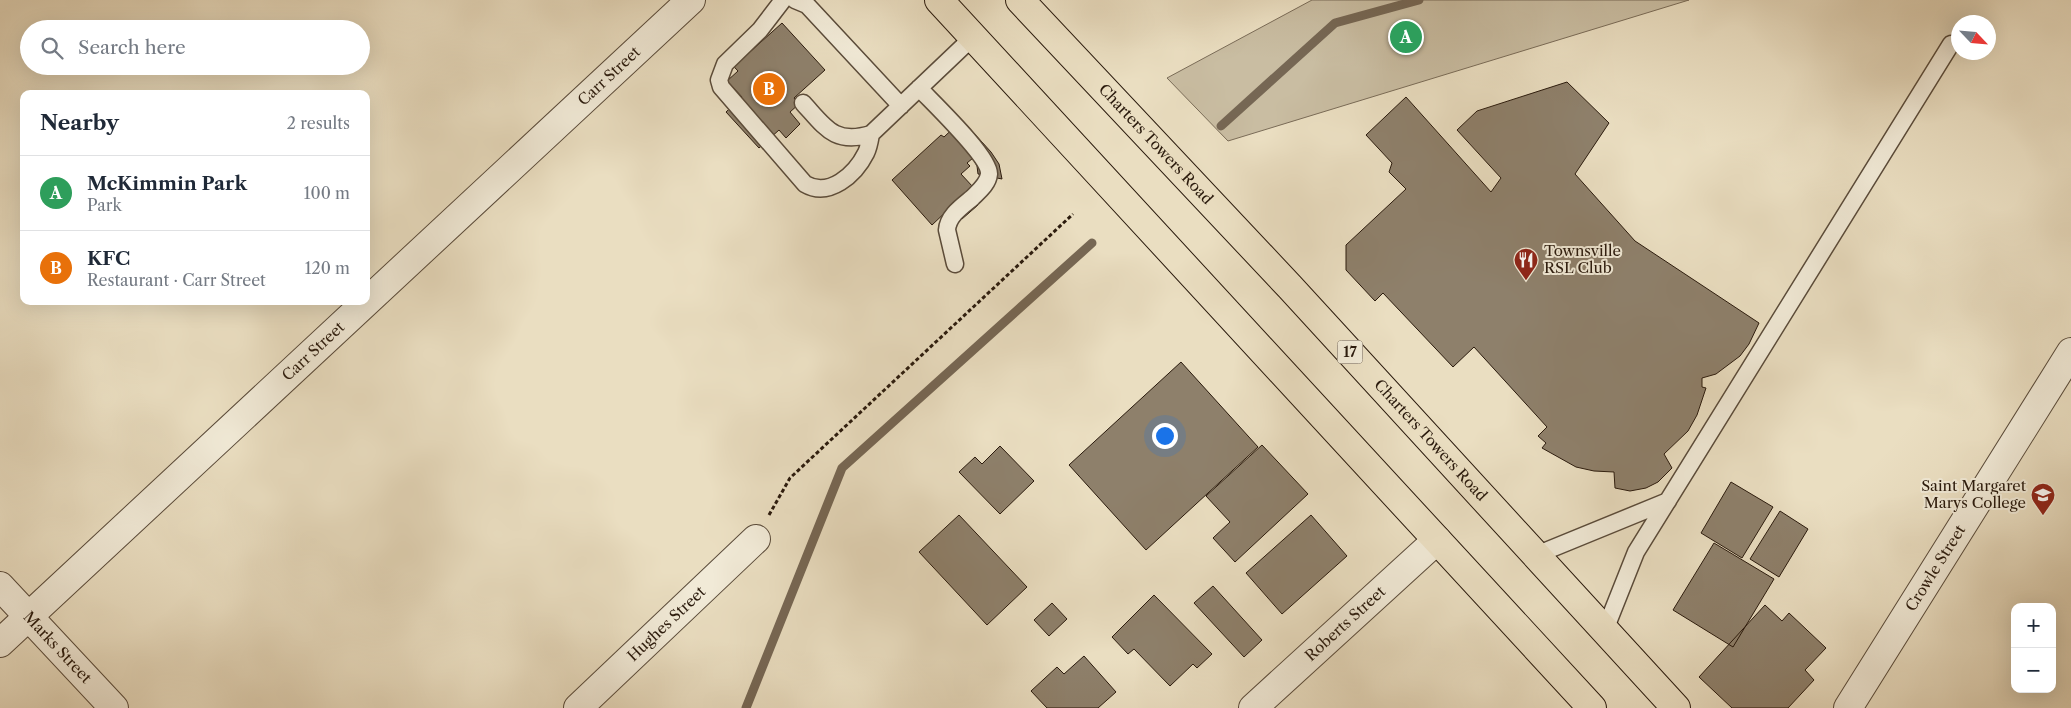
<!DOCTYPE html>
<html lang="en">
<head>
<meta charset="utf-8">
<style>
  :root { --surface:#fff; --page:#f2f2f3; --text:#1f2937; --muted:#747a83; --line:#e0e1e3; --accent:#8f2418 }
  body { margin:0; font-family:"Libre Caslon Text",serif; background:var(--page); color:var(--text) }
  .controls { position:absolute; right:15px; bottom:15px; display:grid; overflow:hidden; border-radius:10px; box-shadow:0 5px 20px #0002 }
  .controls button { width:45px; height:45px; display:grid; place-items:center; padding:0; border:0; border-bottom:1px solid var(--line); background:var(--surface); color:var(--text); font:25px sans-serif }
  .compass { position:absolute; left:1951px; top:15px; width:45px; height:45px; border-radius:50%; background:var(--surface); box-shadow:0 5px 20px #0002; rotate:116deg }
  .you { position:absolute; left:1164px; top:435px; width:18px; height:18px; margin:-12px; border:4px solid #fff; border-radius:50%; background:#1a73e8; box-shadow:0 0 0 8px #1a73e833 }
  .badge { display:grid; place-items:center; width:32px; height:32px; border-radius:50%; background:var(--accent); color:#fff; font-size:16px; font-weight:700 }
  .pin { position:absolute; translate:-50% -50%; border:2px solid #fff; box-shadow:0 1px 5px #0006 }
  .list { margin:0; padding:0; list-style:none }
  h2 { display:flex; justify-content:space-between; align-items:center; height:65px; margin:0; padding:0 20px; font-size:21px }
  h2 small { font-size:16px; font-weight:400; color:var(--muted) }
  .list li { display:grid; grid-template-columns:32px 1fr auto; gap:15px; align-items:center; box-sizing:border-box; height:75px; padding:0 20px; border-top:1px solid var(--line) }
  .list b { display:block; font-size:19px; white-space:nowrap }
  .list p { margin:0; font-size:16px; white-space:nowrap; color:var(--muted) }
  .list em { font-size:16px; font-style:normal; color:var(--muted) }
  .icon { flex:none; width:28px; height:28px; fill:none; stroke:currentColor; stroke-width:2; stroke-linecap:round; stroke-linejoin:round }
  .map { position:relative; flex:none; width:2071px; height:708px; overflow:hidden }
  .search { position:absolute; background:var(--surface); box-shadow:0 5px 20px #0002; left:20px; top:20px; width:350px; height:55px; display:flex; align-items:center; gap:12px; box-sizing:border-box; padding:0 18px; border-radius:28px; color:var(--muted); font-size:19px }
  .panel { position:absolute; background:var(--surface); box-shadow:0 5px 20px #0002; left:20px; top:90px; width:350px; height:215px; border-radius:10px }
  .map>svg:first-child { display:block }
  .green { fill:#c9bda2; stroke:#7a6c58 }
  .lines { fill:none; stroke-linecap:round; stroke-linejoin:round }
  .stream { stroke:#766754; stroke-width:9 }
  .building { fill:#8e806b; stroke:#2a1a0d }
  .lane-casing { stroke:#5a4b3a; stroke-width:19 }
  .street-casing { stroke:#5a4b3a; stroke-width:30 }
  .primary-casing { stroke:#2a1a0d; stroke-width:30 }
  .path { stroke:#2a1a0d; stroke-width:3; stroke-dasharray:4 2.5; stroke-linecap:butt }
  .lane { stroke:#f1ead7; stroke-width:16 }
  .street { stroke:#f1ead7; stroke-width:28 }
  .primary { stroke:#eadec1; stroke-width:28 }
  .labels { text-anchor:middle; stroke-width:4; stroke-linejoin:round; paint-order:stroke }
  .shield { fill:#f1ead7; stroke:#66584a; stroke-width:1 }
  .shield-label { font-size:14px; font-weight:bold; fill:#2a1a0d }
  .street-label { font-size:15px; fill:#2a1a0d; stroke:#f1ead7 }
  .poi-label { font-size:15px; fill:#2a1a0d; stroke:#f1ead7; text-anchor:start }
</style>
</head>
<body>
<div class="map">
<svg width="2071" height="708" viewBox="0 0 2071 708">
  <rect width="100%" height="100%" fill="#eadec1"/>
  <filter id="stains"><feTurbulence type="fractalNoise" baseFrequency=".004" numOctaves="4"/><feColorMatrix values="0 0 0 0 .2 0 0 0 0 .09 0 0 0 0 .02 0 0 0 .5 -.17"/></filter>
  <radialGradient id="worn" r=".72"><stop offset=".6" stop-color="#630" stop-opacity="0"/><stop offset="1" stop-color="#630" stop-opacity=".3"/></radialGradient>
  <!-- green -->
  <path class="green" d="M1312 0H1689L1228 141 1167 78Z"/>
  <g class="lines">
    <!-- stream -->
    <path class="stream" d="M1221 126 1335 23 1419 0
      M746 708 842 468 1092 243"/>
  </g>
  <!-- building -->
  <path class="building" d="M782 23 825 70 794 98 799 104 790 112 800 124 786 138 779 130 759 148 726 112 742 97 727 81 738 71 723 55 740 39 751 51Z
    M1567 82 1609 123 1575 174 1635 241 1759 323 1749 344 1740 356 1716 374 1702 378V387L1706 388 1697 415 1688 431 1664 454 1672 468 1658 482 1646 488 1630 491 1615 488 1614 472 1594 471 1576 467 1542 448 1546 443 1538 436 1547 427 1474 347 1453 367 1383 293 1375 301 1346 270V245L1406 189 1389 172 1392 163 1366 135 1406 97 1491 192 1501 178 1457 130 1477 111Z
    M962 120 991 152 999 164 1002 179 978 174 977 166 973 158 967 163 970 166 961 174 973 187 967 193 978 205 962 219 951 207 932 225 892 180 941 135 944 137Z
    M1181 362 1258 447 1146 550 1069 465Z
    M1262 445 1308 494 1235 562 1213 538 1230 522 1206 496Z
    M1000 446 1034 481 1000 514 959 472 975 457 982 464Z
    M1731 482 1773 507 1742 558 1701 533Z
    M1780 511 1808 529 1779 577 1750 559Z
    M959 515 1027 587 987 625 919 552Z
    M1311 515 1347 556 1282 614 1246 573Z
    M1714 543 1774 579 1733 647 1673 610Z
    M1213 586 1262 640 1244 657 1194 603Z
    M1154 595 1212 654 1197 668 1193 664 1170 686 1134 649 1128 654 1112 637Z
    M1052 603 1067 619 1049 636 1034 620Z
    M1765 605 1782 621 1789 613 1826 648 1805 670 1814 680 1788 708H1732L1699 677Z
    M1084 656 1116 692 1098 708H1047L1031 691 1057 667 1064 674Z"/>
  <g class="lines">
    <defs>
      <path id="lane" d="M783 0 760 30 725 64 719 80 721 87 805 184C829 198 855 175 866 153 869 147 870 140 871 134
        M795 0 807 5 901 106
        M919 88C933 103 990 157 989 174 988 184 979 191 972 198 961 207 948 216 947 230L955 264
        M803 103C825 127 834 145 871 134L973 37
        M1536 555 1668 501
        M1605 630 1636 552 1951 44"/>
      <g id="street">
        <path id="s1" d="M0 586 114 708"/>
        <path id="s2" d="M0 643 691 0"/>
        <path id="s3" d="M578 708 756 539"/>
        <path id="s4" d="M1253 708 1437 540"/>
        <path id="s5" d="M1848 708 2071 352"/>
      </g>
      <g id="primary">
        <path d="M939 0 1592 708"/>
        <path id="s6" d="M1020 0 1290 287 1676 708"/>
      </g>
    </defs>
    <!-- lane casing -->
    <use href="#lane" class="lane-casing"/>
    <!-- street casing -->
    <use href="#street" class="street-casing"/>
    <!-- primary casing -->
    <use href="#primary" class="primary-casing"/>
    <!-- path -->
    <path class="path" d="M769 515 790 478 1073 214"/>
    <!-- lane -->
    <use href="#lane" class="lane"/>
    <!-- street -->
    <use href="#street" class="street"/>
    <!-- primary -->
    <use href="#primary" class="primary"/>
  </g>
  <!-- icons -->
  <defs>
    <symbol id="restaurant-pin" viewBox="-11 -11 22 30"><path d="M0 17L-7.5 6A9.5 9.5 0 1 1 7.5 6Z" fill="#8f2418" stroke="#f1ead7"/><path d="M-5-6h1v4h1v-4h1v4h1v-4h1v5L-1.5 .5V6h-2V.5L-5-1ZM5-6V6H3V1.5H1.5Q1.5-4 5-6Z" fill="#fff"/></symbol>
    <symbol id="school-pin" viewBox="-11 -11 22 30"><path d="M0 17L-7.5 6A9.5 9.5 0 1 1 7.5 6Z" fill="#8f2418" stroke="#f1ead7"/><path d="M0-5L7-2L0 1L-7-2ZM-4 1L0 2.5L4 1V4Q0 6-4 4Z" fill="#fff"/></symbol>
  </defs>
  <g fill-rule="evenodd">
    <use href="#restaurant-pin" x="1512" y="246" width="28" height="38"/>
    <use href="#school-pin" x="2029" y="481" width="28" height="38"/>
  </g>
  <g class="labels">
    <!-- shield labels -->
    <rect class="shield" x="1337.5" y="340.5" width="25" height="23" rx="4"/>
    <g class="shield-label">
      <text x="1350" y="357">17</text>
    </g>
    <!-- street labels -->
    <g class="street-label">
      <text dy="5" stroke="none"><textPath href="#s2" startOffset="832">Carr Street</textPath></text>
      <text dy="5" stroke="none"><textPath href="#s6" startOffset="198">Charters Towers Road</textPath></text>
      <text dy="5" stroke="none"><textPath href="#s2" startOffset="428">Carr Street</textPath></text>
      <text dy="5" stroke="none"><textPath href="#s6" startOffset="602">Charters Towers Road</textPath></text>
      <text dy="5" stroke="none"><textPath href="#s5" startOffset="165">Crowle Street</textPath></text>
      <text dy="5" stroke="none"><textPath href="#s3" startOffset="122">Hughes Street</textPath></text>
      <text dy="5" stroke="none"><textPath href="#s4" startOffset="125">Roberts Street</textPath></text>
      <text dy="5" stroke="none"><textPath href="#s1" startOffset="84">Marks Street</textPath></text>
    </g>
    <!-- poi labels -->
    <g class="poi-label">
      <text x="1544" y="256">Townsville<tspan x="1544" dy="17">RSL Club</tspan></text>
      <text x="2026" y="491" text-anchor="end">Saint Margaret<tspan x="2026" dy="17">Marys College</tspan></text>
    </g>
  </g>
  <rect width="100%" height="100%" filter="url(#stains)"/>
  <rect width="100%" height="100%" fill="url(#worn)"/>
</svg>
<div class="controls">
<button>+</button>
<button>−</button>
</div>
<svg class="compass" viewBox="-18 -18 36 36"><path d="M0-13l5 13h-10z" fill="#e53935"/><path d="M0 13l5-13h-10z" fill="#747a83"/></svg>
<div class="you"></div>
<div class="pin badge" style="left:1406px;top:37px;background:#2e9e5b">A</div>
<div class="pin badge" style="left:769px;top:89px;background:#e8710a">B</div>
<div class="search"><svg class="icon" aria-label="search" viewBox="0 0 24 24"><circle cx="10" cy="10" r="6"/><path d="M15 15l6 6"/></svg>Search here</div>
<section class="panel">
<h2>Nearby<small>2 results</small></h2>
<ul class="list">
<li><span class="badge" style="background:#2e9e5b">A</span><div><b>McKimmin Park</b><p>Park</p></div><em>100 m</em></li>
<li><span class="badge" style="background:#e8710a">B</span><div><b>KFC</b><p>Restaurant · Carr Street</p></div><em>120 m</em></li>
</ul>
</section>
</div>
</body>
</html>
